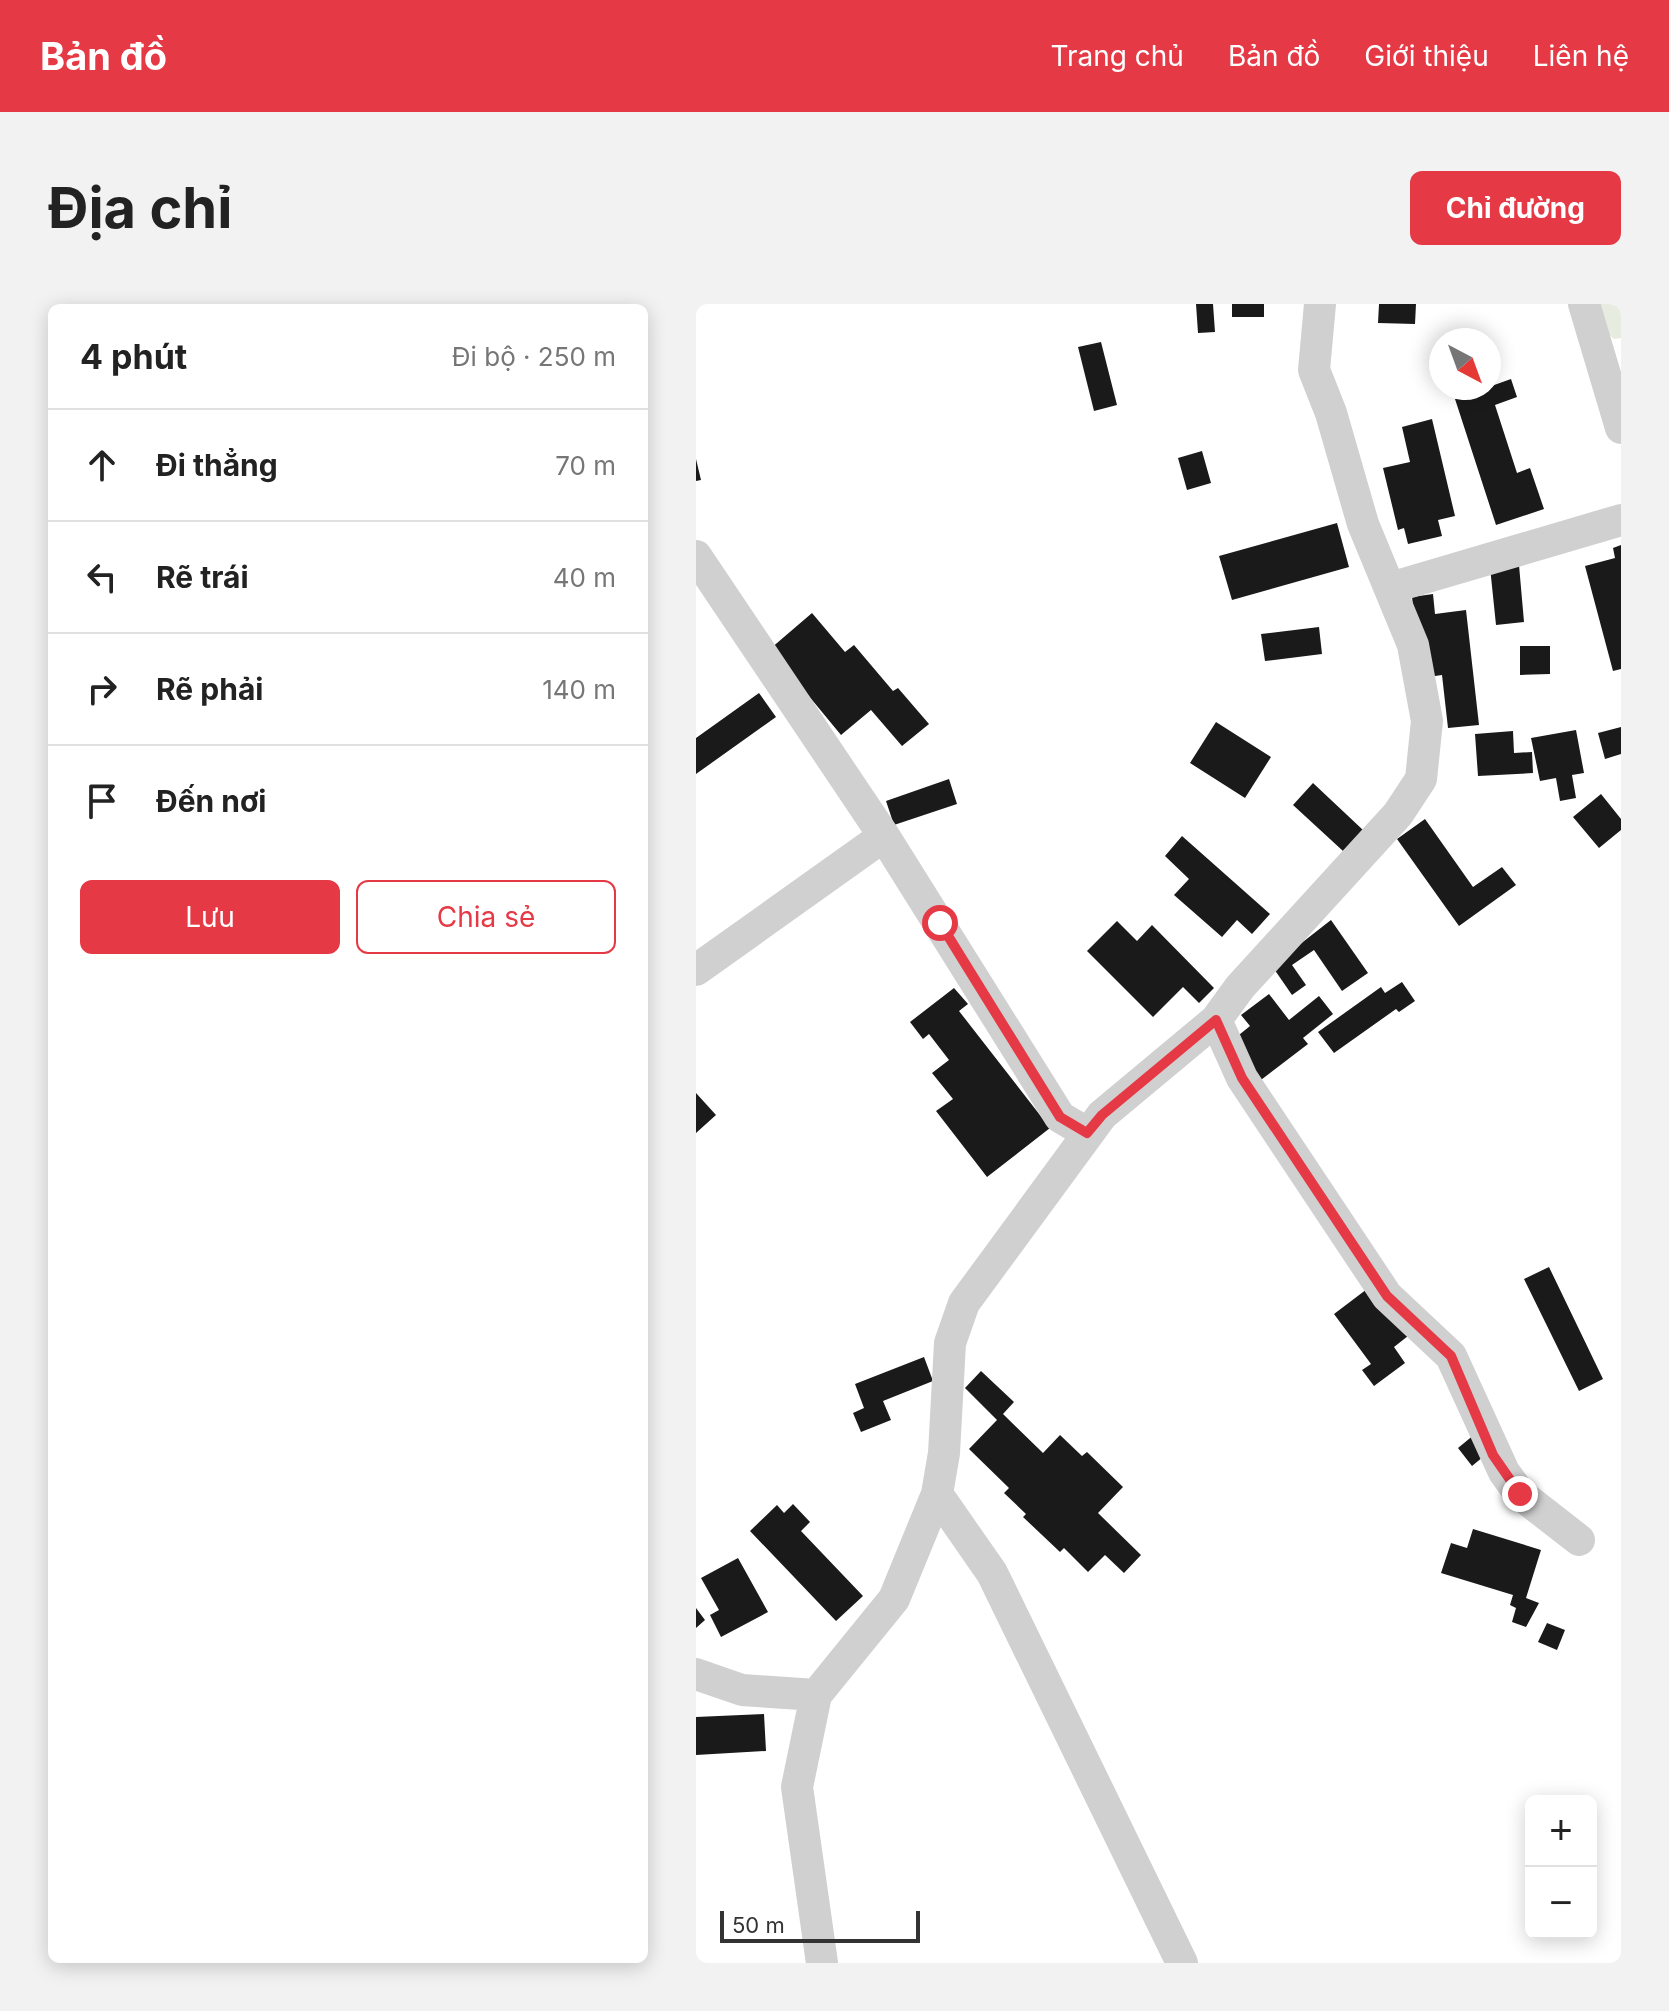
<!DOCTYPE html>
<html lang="vi">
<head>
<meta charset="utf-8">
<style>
  :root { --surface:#fff; --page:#f2f2f2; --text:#222; --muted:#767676; --line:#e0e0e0; --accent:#e63946 }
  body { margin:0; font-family:Inter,sans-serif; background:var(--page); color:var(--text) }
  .controls { position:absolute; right:24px; bottom:24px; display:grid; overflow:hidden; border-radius:12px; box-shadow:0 4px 20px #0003 }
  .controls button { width:72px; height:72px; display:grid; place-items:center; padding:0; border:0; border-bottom:2px solid var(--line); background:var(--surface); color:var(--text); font:40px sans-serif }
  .compass { position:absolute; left:733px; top:24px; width:72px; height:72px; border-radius:50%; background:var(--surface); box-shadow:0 4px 20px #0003; rotate:139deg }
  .scale { position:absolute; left:24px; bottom:20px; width:200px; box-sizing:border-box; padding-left:8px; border:4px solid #333; border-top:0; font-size:22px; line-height:28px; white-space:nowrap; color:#333; -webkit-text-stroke:6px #fff; paint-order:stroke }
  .stop { position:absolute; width:24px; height:24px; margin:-18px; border:6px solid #e63946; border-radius:50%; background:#fff }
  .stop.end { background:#e63946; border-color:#fff; box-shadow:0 2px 8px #0008 }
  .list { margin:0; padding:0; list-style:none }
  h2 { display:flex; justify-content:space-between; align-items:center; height:104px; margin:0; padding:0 32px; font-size:34px }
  h2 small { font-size:26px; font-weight:400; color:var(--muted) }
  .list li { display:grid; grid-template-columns:52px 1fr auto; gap:24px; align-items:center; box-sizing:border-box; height:112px; padding:0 32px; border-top:2px solid var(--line) }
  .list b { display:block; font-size:30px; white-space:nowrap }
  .list em { font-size:26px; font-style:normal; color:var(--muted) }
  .actions { display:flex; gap:16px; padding:24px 32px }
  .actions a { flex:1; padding:18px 0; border:2px solid var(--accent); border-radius:12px; text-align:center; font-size:28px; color:var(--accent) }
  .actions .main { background:var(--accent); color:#fff }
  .icon { flex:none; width:44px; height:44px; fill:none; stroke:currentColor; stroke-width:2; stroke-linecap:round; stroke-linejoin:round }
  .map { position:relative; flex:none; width:925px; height:1659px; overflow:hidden; border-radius:12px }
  header { display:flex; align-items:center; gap:48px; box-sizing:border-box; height:112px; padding:0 40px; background:var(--accent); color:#fff }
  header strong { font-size:38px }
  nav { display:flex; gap:44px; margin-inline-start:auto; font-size:28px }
  .intro { display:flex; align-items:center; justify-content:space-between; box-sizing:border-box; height:192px; padding:0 48px }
  h1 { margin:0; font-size:56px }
  .button { padding:20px 36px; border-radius:12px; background:var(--accent); color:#fff; font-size:28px; font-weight:700 }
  main { display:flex; gap:48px; padding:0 48px }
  aside { flex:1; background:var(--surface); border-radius:12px; box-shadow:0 4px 20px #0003 }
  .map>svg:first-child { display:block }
  .green { fill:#e6ecdf }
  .building { fill:#1a1a1a }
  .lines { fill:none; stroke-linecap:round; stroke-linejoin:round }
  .minor { stroke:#d0d0d0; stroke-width:32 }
  .route { stroke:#e63946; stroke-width:10 }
</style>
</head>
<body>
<header>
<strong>Bản đồ</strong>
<nav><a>Trang chủ</a><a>Bản đồ</a><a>Giới thiệu</a><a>Liên hệ</a></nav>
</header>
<div class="intro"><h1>Địa chỉ</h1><a class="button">Chỉ đường</a></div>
<main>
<aside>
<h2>4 phút<small>Đi bộ · 250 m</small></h2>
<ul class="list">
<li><svg class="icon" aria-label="ahead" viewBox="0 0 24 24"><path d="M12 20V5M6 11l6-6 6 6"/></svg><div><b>Đi thẳng</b></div><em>70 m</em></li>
<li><svg class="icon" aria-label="left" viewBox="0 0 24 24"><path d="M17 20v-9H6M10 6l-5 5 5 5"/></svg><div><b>Rẽ trái</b></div><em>40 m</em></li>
<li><svg class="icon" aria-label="right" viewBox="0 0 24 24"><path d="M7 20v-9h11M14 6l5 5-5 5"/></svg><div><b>Rẽ phải</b></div><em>140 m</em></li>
<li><svg class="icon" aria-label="arrive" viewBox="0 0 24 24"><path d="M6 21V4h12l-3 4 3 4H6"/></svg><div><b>Đến nơi</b></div></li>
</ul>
<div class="actions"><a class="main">Lưu</a><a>Chia sẻ</a></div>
</aside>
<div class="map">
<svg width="925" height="1659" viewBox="0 0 925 1659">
  <rect width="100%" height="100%" fill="#fff"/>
  <!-- green -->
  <path class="green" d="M899 0H925V34L918 35 904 23Z"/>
  <!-- building -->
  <path class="building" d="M500 0H517L519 28 502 29Z
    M536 0H568V13H536Z
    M683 0H720L719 20 682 19Z
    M405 38 421 101 398 107 382 43Z
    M815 75 821 93 799 101 821 169 834 164 848 205 800 221 759 95Z
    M736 115 759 212 742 216 746 232 712 240 708 224 702 226 687 164 714 158 706 123Z
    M506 147 515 179 491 186 482 154Z
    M0 155 5 176 0 177Z
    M641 219 653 263 536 296 523 252Z
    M925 241V365L917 367 889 262 919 254 917 244Z
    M823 261 828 318 800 321 794 263Z
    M737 290 739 310 770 306 783 421 752 424 746 371 725 374 716 293Z
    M116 309 149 348 158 341 197 387 202 384 233 420 206 442 175 406 145 431 74 345Z
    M623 323 626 350 569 357 565 330Z
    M824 342H854V370L824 371Z
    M63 389 80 413 0 470V434Z
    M520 418 575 453 549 494 494 459Z
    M925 423V450L909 455 902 429Z
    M880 426 888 469 876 471 880 494 864 497 860 474 844 477 835 434Z
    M817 427 818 449 836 448 837 469 782 472 779 430Z
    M253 475 261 500 198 521 190 497Z
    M617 479 667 526 647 547 597 501Z
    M905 490 925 515V526L903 544 877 513Z
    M729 515 777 583 806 563 820 581 763 622 701 535Z
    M486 532 574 610 556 630 541 616 526 633 478 591 493 575 469 552Z
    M635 616 672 669 646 687 618 646 596 661 610 681 596 691 576 662Z
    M421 617 441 637 456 621 518 684 503 699 487 683 457 713 391 647Z
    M706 678 719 697 703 708 700 705 638 749 622 728 685 683 689 689Z
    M258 684 272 700 263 707 354 824 291 873 240 807 257 795 236 769 253 756 233 730 227 735 214 718Z
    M573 690 593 716 623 692 637 710 607 734 612 740 561 779 538 735 554 722 545 711Z
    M0 789 20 811 0 829Z
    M853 963 907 1075 883 1087 828 975Z
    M675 982 712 1032 698 1043 709 1059 678 1082 666 1066 675 1060 638 1010Z
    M228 1053 237 1077 187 1097 195 1116 165 1128 157 1109 168 1104 159 1080Z
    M285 1067 318 1098 307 1110 347 1149 364 1131 386 1152 391 1148 427 1183 402 1209 445 1251 428 1269 409 1251 392 1268 368 1244 364 1248 327 1213 330 1210 308 1189 313 1184 273 1145 301 1116 269 1084Z
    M779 1130 793 1148 776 1162 762 1144Z
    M97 1200 114 1218 105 1227 167 1292 140 1317 54 1227 81 1201 88 1209Z
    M777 1225 845 1246 830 1294 843 1299 830 1323 816 1318 820 1304 814 1301 817 1291 745 1269 755 1239 771 1244Z
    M42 1254 72 1308 25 1333 14 1311 23 1306 5 1274Z
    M0 1304 9 1316 0 1324Z
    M851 1319 869 1326 861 1346 842 1338Z
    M68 1410 70 1447 0 1451V1413Z"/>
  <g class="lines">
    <!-- minor -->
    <path class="minor" d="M888 0 925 124
      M0 252 188 532 364 813 391 829
      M694 284 925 216
      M0 666 188 532
      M520 716 546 774 691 992 755 1052 808 1168 824 1190 883 1236
      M241 1190 296 1269 486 1659
      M0 1370 46 1386 120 1391
      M126 1659 101 1483 120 1391 198 1295 241 1190 248 1149 254 1039 268 999 406 811 520 716 544 683 702 510 725 475 731 417 717 341 667 220 635 109 618 66 624 0"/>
  </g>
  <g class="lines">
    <!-- route -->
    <path class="route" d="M244 619 364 813 391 829 406 811 520 716 546 774 691 992 755 1052 797 1151 824 1190"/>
  </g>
</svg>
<div class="controls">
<button>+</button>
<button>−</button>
</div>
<svg class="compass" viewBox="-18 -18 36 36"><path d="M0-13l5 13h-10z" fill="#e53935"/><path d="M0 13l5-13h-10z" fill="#767676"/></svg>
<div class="scale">50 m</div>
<div class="stop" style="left:244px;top:619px"></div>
<div class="stop end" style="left:824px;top:1190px"></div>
</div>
</main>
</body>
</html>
